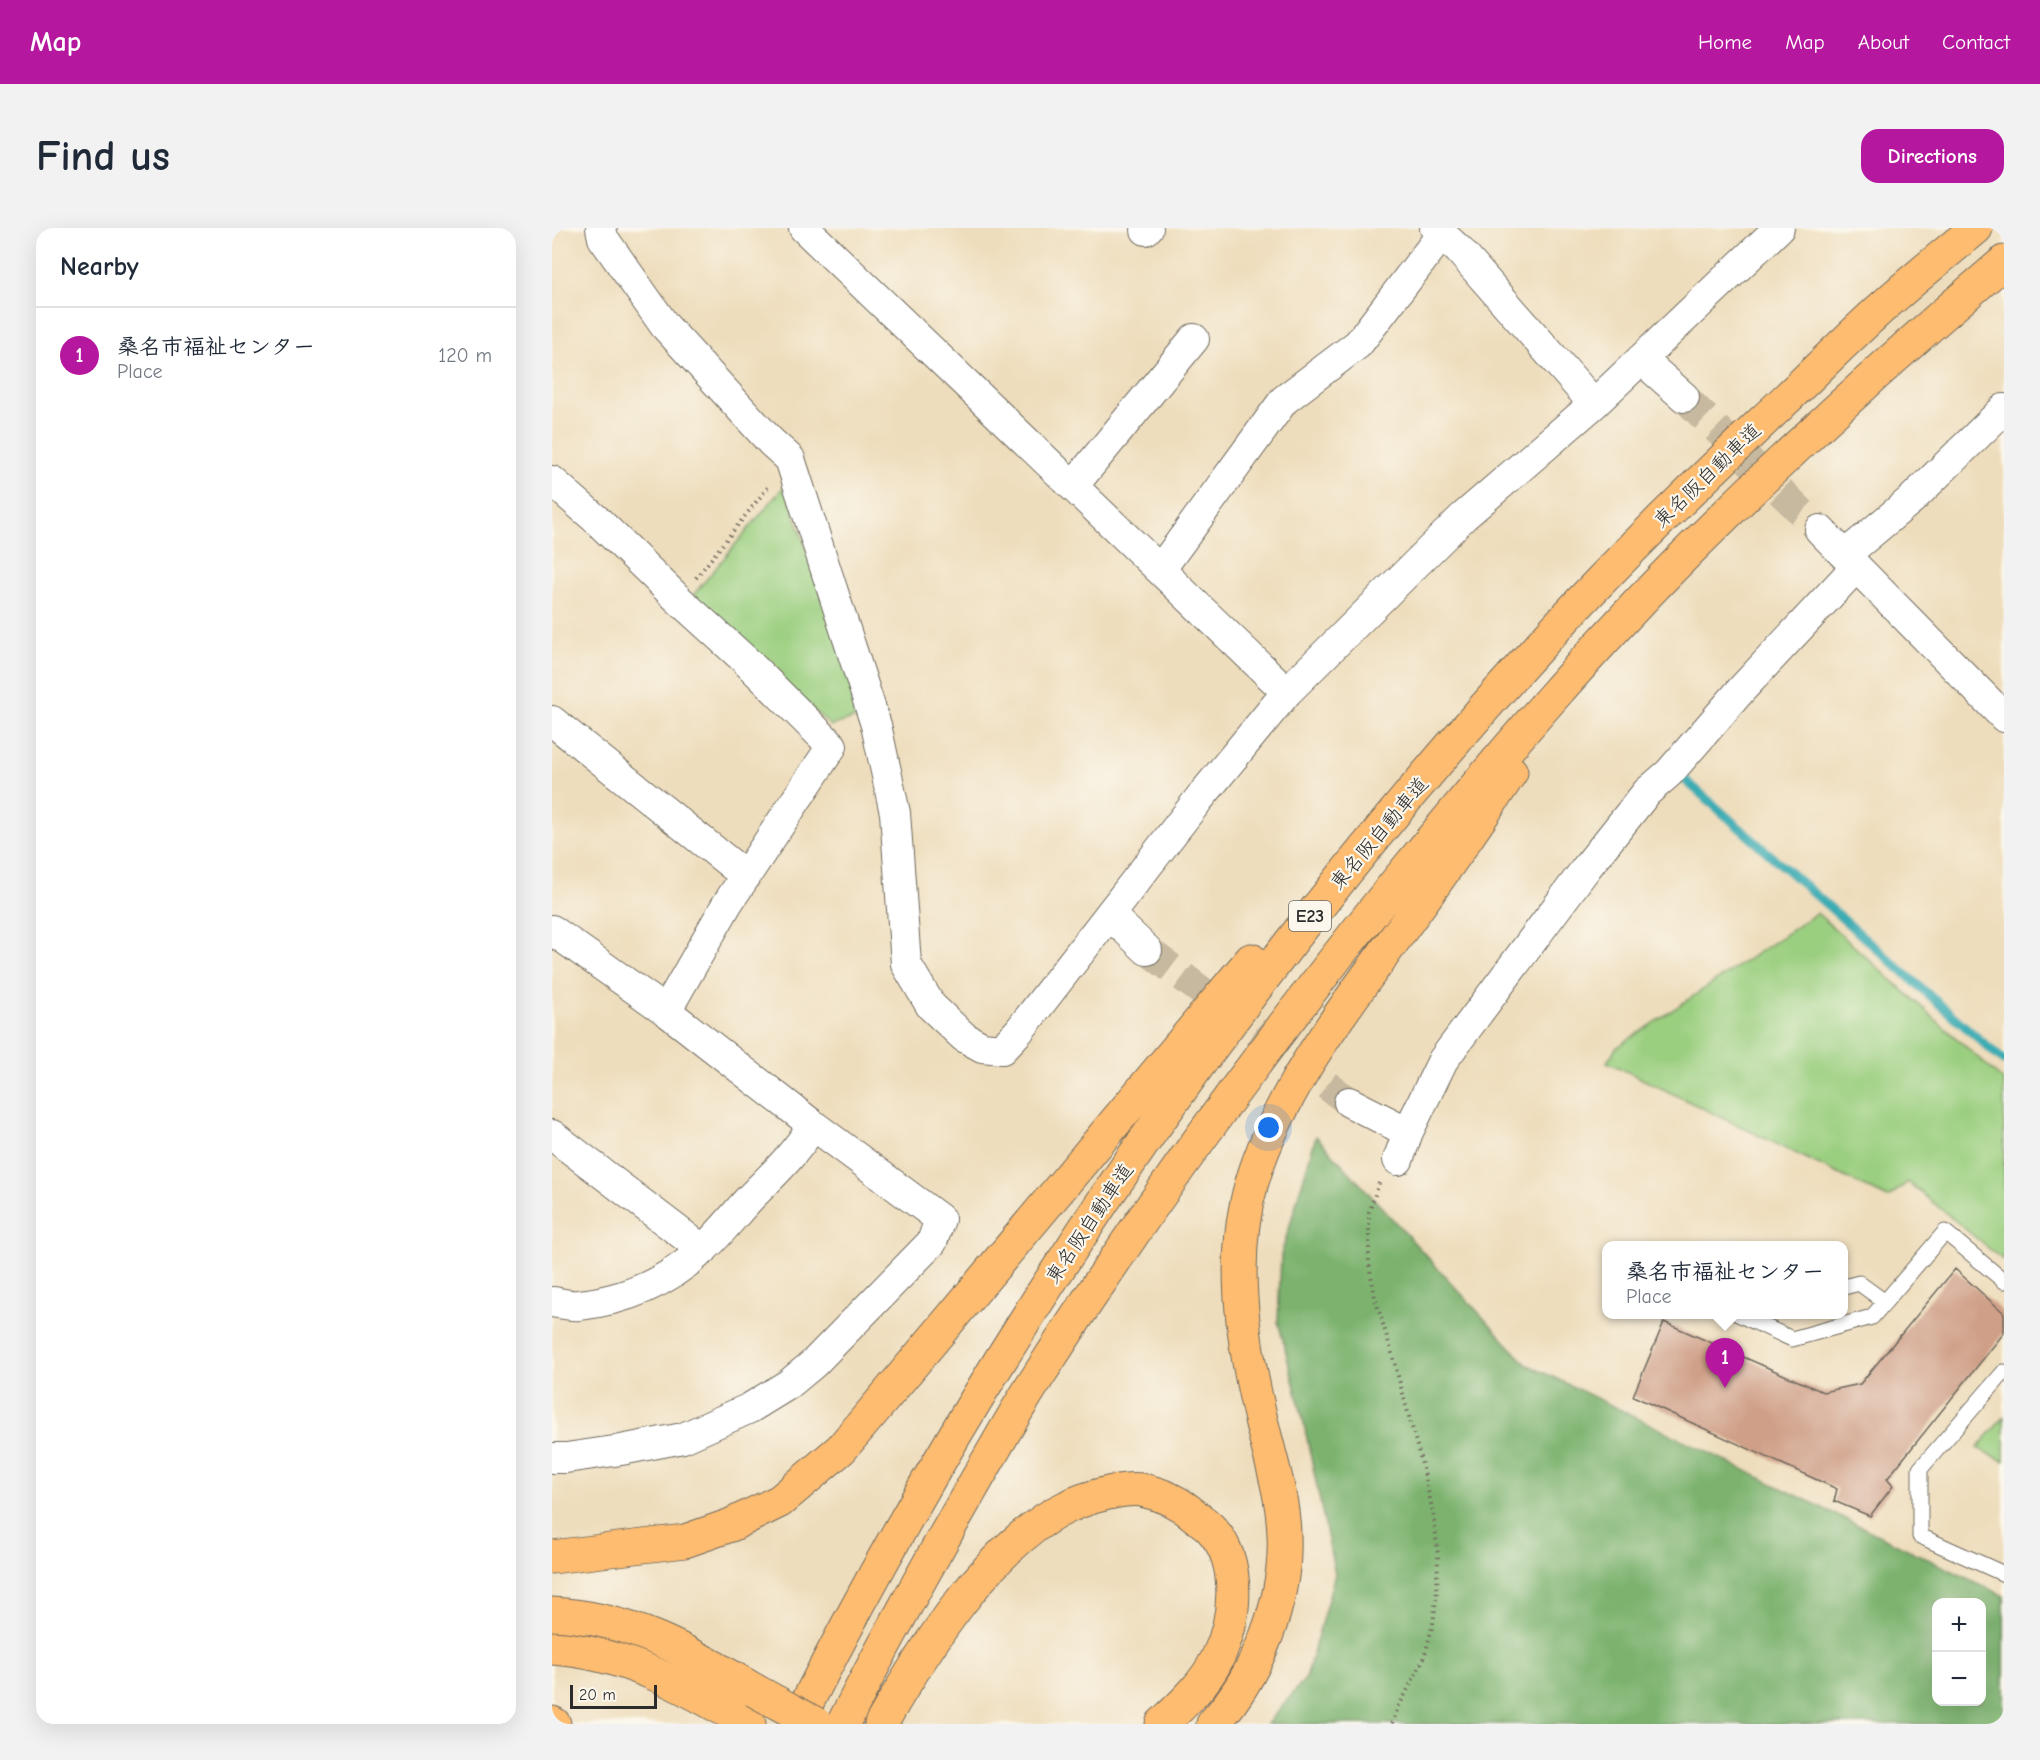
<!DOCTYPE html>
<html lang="en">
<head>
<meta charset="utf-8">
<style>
  :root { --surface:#fff; --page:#f2f2f3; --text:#1f2937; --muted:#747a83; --line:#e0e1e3; --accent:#b5179e }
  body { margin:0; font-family:"Comic Neue","Klee One",sans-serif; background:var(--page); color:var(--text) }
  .controls { position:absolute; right:18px; bottom:18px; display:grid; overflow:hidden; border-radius:12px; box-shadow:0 6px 24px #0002 }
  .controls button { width:54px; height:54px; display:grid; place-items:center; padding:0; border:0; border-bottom:2px solid var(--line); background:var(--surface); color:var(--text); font:30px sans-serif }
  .scale { position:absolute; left:18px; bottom:15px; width:87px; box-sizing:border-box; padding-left:6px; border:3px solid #2b2b2b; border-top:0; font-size:16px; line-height:21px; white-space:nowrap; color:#2b2b2b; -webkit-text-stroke:4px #fbf7ec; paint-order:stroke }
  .you { position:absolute; left:717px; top:900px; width:21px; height:21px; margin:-15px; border:4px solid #fff; border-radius:50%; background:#1a73e8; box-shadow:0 0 0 9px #1a73e833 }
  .badge { display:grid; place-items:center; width:39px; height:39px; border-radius:50%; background:var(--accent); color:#fff; font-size:20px; font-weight:700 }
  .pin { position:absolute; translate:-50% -50px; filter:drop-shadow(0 2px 3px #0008) }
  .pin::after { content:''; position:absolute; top:32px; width:21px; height:18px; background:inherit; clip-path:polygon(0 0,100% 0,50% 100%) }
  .popup { position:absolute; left:1050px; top:1013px; width:246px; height:78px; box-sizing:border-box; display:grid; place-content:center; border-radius:12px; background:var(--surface); filter:drop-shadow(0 2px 4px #0005); font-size:20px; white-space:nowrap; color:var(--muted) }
  .popup b { font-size:22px; color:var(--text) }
  .popup::after { content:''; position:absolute; left:50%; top:100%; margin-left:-12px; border:12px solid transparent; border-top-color:var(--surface) }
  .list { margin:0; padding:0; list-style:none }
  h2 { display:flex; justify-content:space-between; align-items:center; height:78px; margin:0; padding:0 24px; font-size:26px }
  h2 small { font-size:20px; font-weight:400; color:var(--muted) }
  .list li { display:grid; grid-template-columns:39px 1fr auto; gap:18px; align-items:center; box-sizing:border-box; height:96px; padding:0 24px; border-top:2px solid var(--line) }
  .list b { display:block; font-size:22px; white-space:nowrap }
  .list p { margin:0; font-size:20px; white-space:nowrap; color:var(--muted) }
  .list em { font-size:20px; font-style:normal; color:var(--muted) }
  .map { position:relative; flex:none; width:1452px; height:1496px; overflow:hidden; border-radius:18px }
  header { display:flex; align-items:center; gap:36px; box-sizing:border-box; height:84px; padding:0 30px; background:var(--accent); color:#fff }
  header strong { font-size:28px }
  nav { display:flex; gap:33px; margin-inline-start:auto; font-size:21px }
  .intro { display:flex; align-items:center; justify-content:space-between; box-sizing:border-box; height:144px; padding:0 36px }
  h1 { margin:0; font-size:42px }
  .button { padding:15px 27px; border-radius:18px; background:var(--accent); color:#fff; font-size:21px; font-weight:700 }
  main { display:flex; gap:36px; padding:0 36px }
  aside { flex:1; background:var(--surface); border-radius:18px; box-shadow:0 6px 24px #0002 }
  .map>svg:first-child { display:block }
  .green { fill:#9bcf80; stroke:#637d56; stroke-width:1.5 }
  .forest { fill:#7cb26e; stroke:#546e4c; stroke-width:1.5; fill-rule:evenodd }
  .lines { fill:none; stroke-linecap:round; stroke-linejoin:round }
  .stream { stroke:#3bacb3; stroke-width:9 }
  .building { fill:#cf9f87 }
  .minor-tunnel { stroke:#c7b99f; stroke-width:30; stroke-dasharray:30 15; stroke-linecap:butt }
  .service-casing { stroke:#6f695e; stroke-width:17 }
  .minor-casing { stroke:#6f695e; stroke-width:32 }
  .motorway-casing { stroke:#6f695e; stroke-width:35 }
  .path { stroke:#6f695e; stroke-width:4; stroke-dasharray:1.5 4.5; stroke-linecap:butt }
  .service { stroke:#fff; stroke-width:15 }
  .minor { stroke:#fff; stroke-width:30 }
  .motorway { stroke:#fdbc70; stroke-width:33 }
  .motorway-bridge-casing { stroke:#6f695e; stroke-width:35; stroke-linecap:butt }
  .motorway-bridge { stroke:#fdbc70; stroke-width:33 }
  .labels { text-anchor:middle; stroke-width:4.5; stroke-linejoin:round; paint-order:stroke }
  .shield { fill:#fbf7ec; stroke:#696865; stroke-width:1.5 }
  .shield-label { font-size:18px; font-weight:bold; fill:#2b2b2b }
  .street-label { font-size:20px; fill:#2b2b2b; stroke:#fbf7ec }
</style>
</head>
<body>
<header>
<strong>Map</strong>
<nav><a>Home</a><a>Map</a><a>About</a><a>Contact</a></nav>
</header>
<div class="intro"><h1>Find us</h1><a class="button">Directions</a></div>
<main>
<aside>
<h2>Nearby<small></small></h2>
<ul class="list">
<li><span class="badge">1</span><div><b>桑名市福祉センター</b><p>Place</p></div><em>120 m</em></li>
</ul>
</aside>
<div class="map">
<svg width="1452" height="1496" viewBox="0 0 1452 1496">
  <rect width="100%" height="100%" fill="#fbf7ec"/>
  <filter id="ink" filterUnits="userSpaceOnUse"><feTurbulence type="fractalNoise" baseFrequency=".0167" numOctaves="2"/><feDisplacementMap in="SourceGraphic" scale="12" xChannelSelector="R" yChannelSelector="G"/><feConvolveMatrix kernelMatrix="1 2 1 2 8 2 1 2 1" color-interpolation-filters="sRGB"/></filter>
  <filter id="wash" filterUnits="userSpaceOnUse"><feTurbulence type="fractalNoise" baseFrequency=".008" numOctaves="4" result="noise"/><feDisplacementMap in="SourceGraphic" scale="24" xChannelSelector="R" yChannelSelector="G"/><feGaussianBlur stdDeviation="1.35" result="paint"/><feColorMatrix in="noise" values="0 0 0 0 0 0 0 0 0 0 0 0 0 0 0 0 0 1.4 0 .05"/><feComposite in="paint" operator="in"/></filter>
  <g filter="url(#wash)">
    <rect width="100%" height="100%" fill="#eeddbc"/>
    <!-- green -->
    <path class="green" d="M233 257 310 488 279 498 138 371Z
      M1265 685 1452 853V1033L1356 954 1336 970 1055 834 1064 820Z
      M1452 1189V1233L1425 1220Z"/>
    <!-- forest -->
    <path class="forest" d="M764 908 974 1136 1452 1368V1496H715L754 1450 783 1346 751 1191 726 1093 729 1027ZM1384 1374H1430V1474H1384Z"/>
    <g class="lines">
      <!-- stream -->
      <path class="stream" d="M1131 550 1452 833"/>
    </g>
    <g id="blocks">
      <!-- building -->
      <path class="building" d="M1403 1041 1452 1085V1105L1335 1251 1341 1258 1318 1288 1282 1273 1285 1261 1081 1168 1112 1094 1271 1164 1308 1156Z"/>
    </g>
  </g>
  <g filter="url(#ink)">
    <use href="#blocks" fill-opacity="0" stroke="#6f695e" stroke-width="1.5"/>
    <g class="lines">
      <!-- minor-tunnel -->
      <path class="minor-tunnel" d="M1132 169 1268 302
        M595 722 797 874"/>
      <defs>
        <path id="service" d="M1333 1074 1393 1004 1452 1053
          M1186 1086 1240 1111 1320 1089 1333 1074 1307 1055 1292 1059
          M1452 1144 1368 1241V1308L1452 1346"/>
        <path id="minor" d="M49 0 51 10 113 98 219 214 238 231 324 497 343 585 354 736 379 778 412 809 430 819 450 821 467 803 647 571 735 464 911 289 1042 176 1227 0
          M252 0 735 464
          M883 0 907 22 1042 176
          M594 2 596 0
          M1089 131 1132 169
          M0 253 46 293 127 372 192 431 280 518 175 676 114 783
          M521 258 642 111
          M1268 302 1452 489
          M1293 327 1360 271 1452 181
          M608 342 732 172 806 116 890 6
          M0 493 194 648
          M558 687 595 722
          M0 702 114 783 261 897 388 991 380 1014 261 1136 237 1156 198 1180 131 1210 69 1222 14 1230H0
          M797 874 856 904 891 832 1035 639 1095 564 1117 545 1190 461 1304 339
          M0 907 151 1022
          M846 932 856 904
          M0 1074C9 1075 19 1078 27 1077 74 1072 117 1053 151 1021 168 1006 182 987 198 970 221 947 244 925 261 897"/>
        <path id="motorway" d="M0 1329 133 1313 179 1297 228 1273 289 1221 323 1181 699 732
          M0 1386C76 1389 138 1424 202 1462
          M0 1420C72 1424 136 1460 197 1496
          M0 1495 2 1496
          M244 1496C443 1103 695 739 992 413 1061 337 1136 265 1210 194 1252 155 1292 113 1335 75 1364 49 1394 25 1424 0
          M291 1496C335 1409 383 1324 432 1239 449 1210 466 1179 485 1150 597 975 720 807 851 646 945 532 1041 418 1146 314 1244 217 1347 123 1452 34
          M329 1496C370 1424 438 1315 515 1279 533 1270 571 1259 590 1262 610 1266 627 1274 642 1287 648 1292 655 1296 660 1302 690 1335 684 1393 665 1431 653 1456 630 1477 610 1496
          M661 1496C705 1448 735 1373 732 1307 731 1265 716 1224 707 1183 690 1109 678 1028 700 954 728 861 791 782 847 705 886 652 923 599 959 544"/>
      </defs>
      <!-- service casing -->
      <use href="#service" class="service-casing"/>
      <!-- minor casing -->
      <use href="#minor" class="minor-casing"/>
      <!-- motorway casing -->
      <use href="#motorway" class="motorway-casing"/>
      <!-- path -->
      <path class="path" d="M144 350 216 259
        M827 955 817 984V1036L823 1070 839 1122 871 1240 882 1289 886 1328 885 1363 881 1396 872 1430 845 1482 840 1496"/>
      <!-- service -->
      <use href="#service" class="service"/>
      <!-- minor -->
      <use href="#minor" class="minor"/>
      <!-- motorway -->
      <use href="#motorway" class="motorway"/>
      <defs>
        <path id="motorway-bridge" d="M202 1462 264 1496"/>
      </defs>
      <!-- motorway-bridge casing -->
      <use href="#motorway-bridge" class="motorway-bridge-casing"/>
      <!-- motorway-bridge -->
      <use href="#motorway-bridge" class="motorway-bridge"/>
    </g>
  </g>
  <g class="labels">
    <!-- shield labels -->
    <rect class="shield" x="737" y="673" width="42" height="30" rx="4.5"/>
    <g class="shield-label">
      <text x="758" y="694">E23</text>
    </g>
    <!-- street labels -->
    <g class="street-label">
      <text transform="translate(1155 247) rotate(-44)" y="7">東名阪自動車道</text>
      <text transform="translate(827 605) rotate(-50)" y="7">東名阪自動車道</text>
      <text transform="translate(537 995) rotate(-56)" y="7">東名阪自動車道</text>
    </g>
  </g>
</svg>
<div class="controls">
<button>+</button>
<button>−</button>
</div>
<div class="scale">20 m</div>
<div class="you"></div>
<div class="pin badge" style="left:1173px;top:1160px">1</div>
<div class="popup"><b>桑名市福祉センター</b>Place</div>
</div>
</main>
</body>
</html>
